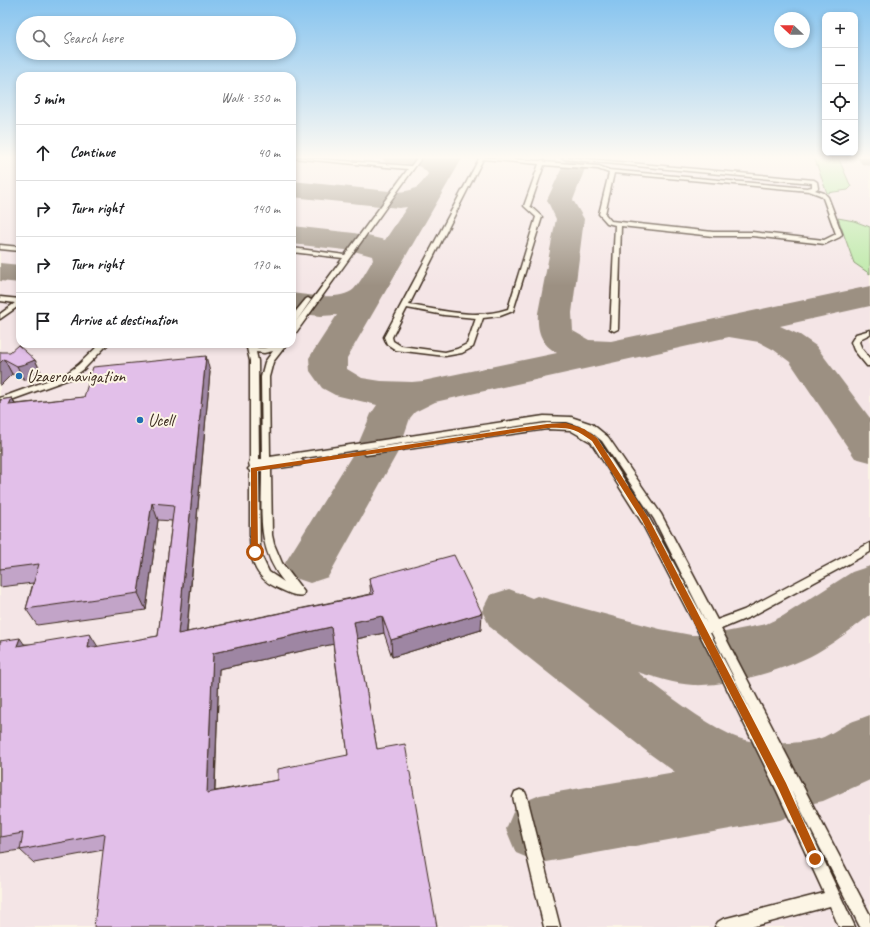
<!DOCTYPE html>
<html lang="en">
<head>
<meta charset="utf-8">
<style>
  :root { --surface:#fff; --page:#f2f2f2; --text:#202124; --muted:#757577; --line:#e0e0e0 }
  body { margin:0; font-family:Caveat,sans-serif; background:var(--page); color:var(--text) }
  .controls { position:absolute; right:12px; top:12px; display:grid; overflow:hidden; border-radius:8px; box-shadow:0 2px 6px #0003 }
  .controls button { width:36px; height:36px; display:grid; place-items:center; padding:0; border:0; border-bottom:1px solid var(--line); background:var(--surface); color:var(--text); font:20px sans-serif }
  .compass { position:absolute; left:774px; top:12px; width:36px; height:36px; border-radius:50%; background:var(--surface); box-shadow:0 2px 6px #0003; rotate:292deg }
  .stop { position:absolute; width:12px; height:12px; margin:-9px; border:3px solid #b45309; border-radius:50%; background:#fff }
  .stop.end { background:#b45309; border-color:#fff; box-shadow:0 1px 4px #0008 }
  .list { margin:0; padding:0; list-style:none }
  h2 { display:flex; justify-content:space-between; align-items:center; height:52px; margin:0; padding:0 16px; font-size:17px }
  h2 small { font-size:13px; font-weight:400; color:var(--muted) }
  .list li { display:grid; grid-template-columns:26px 1fr auto; gap:12px; align-items:center; box-sizing:border-box; height:56px; padding:0 16px; border-top:1px solid var(--line) }
  .list b { display:block; font-size:15px; white-space:nowrap }
  .list em { font-size:13px; font-style:normal; color:var(--muted) }
  .icon { flex:none; width:22px; height:22px; fill:none; stroke:currentColor; stroke-width:2; stroke-linecap:round; stroke-linejoin:round }
  .map { position:relative; flex:none; width:870px; height:927px; overflow:hidden }
  .search { position:absolute; background:var(--surface); box-shadow:0 2px 6px #0003; left:16px; top:16px; width:280px; height:44px; display:flex; align-items:center; gap:10px; box-sizing:border-box; padding:0 14px; border-radius:22px; color:var(--muted); font-size:15px }
  .panel { position:absolute; background:var(--surface); box-shadow:0 2px 6px #0003; left:16px; top:72px; width:280px; height:276px; border-radius:12px }
  .map>svg:first-child { display:block }
  .built { fill:#f4e5e6 }
  .green { fill:#bae8a6; stroke:#7a8962 }
  .lines { fill:none; stroke-linecap:round; stroke-linejoin:round }
  .taxiway { fill:#9c9082; fill-rule:evenodd }
  .lane-casing { stroke:#3b2a1e; stroke-width:3 }
  .lane { fill:#fcf5e5; fill-rule:evenodd }
  .wall { fill:#c2a4c8; stroke:#3b2a1e; fill-rule:evenodd }
  .shaded-wall { fill:#9e86a3; stroke:#3b2a1e }
  .building { fill:#e2bfe9; stroke:#3b2a1e; fill-rule:evenodd }
  .route { fill:#b45309 }
  .poi-dot { fill:#1f6fb2; stroke:#fcf5e5; stroke-width:1.5 }
  .labels { text-anchor:middle; stroke-width:4; stroke-linejoin:round; paint-order:stroke }
  .poi-label { font-size:17px; fill:#3b2a1e; stroke:#fcf5e5; text-anchor:start }
</style>
</head>
<body>
<div class="map">
<svg width="870" height="927" viewBox="0 0 870 927">
  <rect width="100%" height="100%" fill="#fcf5e5"/>
  <filter id="ink" filterUnits="userSpaceOnUse"><feTurbulence type="fractalNoise" baseFrequency=".025" numOctaves="2"/><feDisplacementMap in="SourceGraphic" scale="8" xChannelSelector="R" yChannelSelector="G"/><feConvolveMatrix kernelMatrix="1 2 1 2 8 2 1 2 1" color-interpolation-filters="sRGB"/></filter>
  <g filter="url(#ink)">
    <!-- built -->
    <path class="built" d="M0 157H20V344H292V157H870V927H0Z"/>
    <!-- green -->
    <path class="green" d="M814 157H838L851 187 848 190 827 193Z
      M838 218 854 221 870 227V274L854 263Z"/>
    <g class="lines">
      <!-- taxiway -->
      <path class="taxiway" d="M381 157H463L347 358V369L362 378 381 381 412 382 423 381 557 353C540 343 537 330 538 313L556 219 547 200 565 161 574 159 583 161 586 166 573 200 584 219 572 313 573 331 589 340 611 341 870 286V306L780 326 800 335 816 346 870 418V462L855 458 790 362 774 350 759 342 729 337 435 402 415 412 410 418 399 450 328 577 310 583 292 577 285 563 356 449 371 414 377 405 335 395 322 388 310 371 309 358 337 315 321 316 292 313V293C308 295 341 301 354 289 360 283 368 268 373 260L372 256 354 251 292 244V226L354 233 385 240 407 207 399 208 292 197V181L399 192C416 190 419 188 428 174 420 160 398 165 385 162Z
        M857 157H870V166L862 164Z
        M0 263 20 265V283L0 281Z
        M870 566V615C855 627 839 639 823 649 794 668 728 687 693 685 674 684 655 677 637 672 668 694 699 720 733 736 756 746 797 745 821 738 830 735 838 728 847 724 855 720 863 718 870 715V780L823 801 805 805 803 810 780 820 540 863 516 853 506 829 516 805 540 795 675 772 650 754 490 627 482 611 490 595 509 589 532 598 537 596 660 629 691 635H710L766 624 783 616 852 572Z"/>
      <defs>
        <path id="lane" d="M292 157 411 166 418 157H422L295 334H292V327L343 258 292 252V248L345 255 408 169 292 158Z
          M476 157 540 161 543 160 545 162 599 166 609 170 807 188 812 187V183L564 159 562 158 565 157 814 180 817 182 818 188 815 190 824 193 828 197 842 234 840 237 825 244 752 236H713L621 226 618 329 614 331 610 329 615 225 607 223 599 214 609 173 598 169 544 165 530 206 542 217 513 311 500 316 483 318 473 347 462 353 445 356 396 350 387 344 384 337 479 159ZM483 159 539 164 524 206 536 217 508 309C476 320 441 310 409 305ZM614 173 809 191 820 195 823 198 836 234 824 240 752 232H713L611 221 605 214ZM407 308 444 315 476 318 467 344 457 349 445 352 401 346 393 341 392 337Z
          M0 245 20 247V251L0 249Z
          M0 297 20 299V305L0 319V314L15 303 0 301Z
          M308 298 311 300 295 323H292V316L306 299Z
          M870 330V334L862 338 859 342 862 349 870 359V366H867L854 350 851 342 856 334Z
          M100 344H108L84 369 72 378 0 404V398L66 374 78 365Z
          M243 344H253L258 348H264L279 344H287L273 362 269 377 270 457 544 416 571 417 592 424 608 437 661 514 717 620 744 610 870 543V552L752 616 721 629 870 915V927H860L791 790 855 927H839L830 906 751 927H715L718 922 723 919 824 893 777 791 714 662 641 521 591 442 570 430 547 429 366 455 362 452 366 449 547 423C567 423 581 427 597 438L648 516 707 624 654 519 602 441 586 428 567 422H544L290 460 300 459 304 462 300 465 271 469 272 535 274 544 282 563 304 592 303 595C296 597 289 593 282 590 248 577 250 552 250 521 250 504 250 488 250 471L248 469 250 467 249 463 250 461V361L247 348ZM273 351 265 362 261 377 262 459H259L258 361 256 352 264 353ZM259 471H262C262 513 256 547 284 582L269 572 260 553ZM711 632 753 715 710 633Z
          M520 790 525 792 527 797 560 927H544L513 797 515 792Z"/>
      </defs>
      <!-- lane casing -->
      <use href="#lane" class="lane-casing"/>
      <!-- lane -->
      <use href="#lane" class="lane"/>
    </g>
    <!-- wall -->
    <path class="wall" d="M0 352 35 360 42 374 32 379 24 380 12 374Z
      M210 372 187 632 371 594 369 578 481 630 392 657 384 633 357 639 377 749 103 850 34 863 20 850 0 853V641L25 644 98 647 158 636 172 521 158 520 146 610 37 625 26 609 33 583 0 587V400L12 398 15 404 84 397ZM333 644 348 755 278 780 215 791 219 669Z"/>
    <!-- shaded-wall -->
    <path class="shaded-wall" d="M206 356 210 372 185 650 178 634Z
      M4 359 12 374 0 386V363Z
      M35 360 42 374 32 379 24 380 17 366Z
      M12 398 20 415 9 405Z
      M152 503 158 520 146 610 138 593Z
      M482 613 481 630 392 657 391 640Z
      M382 616 384 633 356 639 354 622Z
      M331 627 334 644 219 669 214 807 207 793 213 653Z
      M90 634 100 650 88 648Z
      M20 638 31 654 17 646Z"/>
    <!-- building -->
    <path class="building" d="M18 345 35 360 25 364 17 366 4 359 0 363V352H10Z
      M206 356 178 634 374 594 369 578 454 555 482 613 391 640 382 616 354 622 377 749 405 744 437 927H94L105 834 20 850 23 833 0 837V641L20 638 17 646 90 634 88 648 158 636 174 505 152 503 138 593 26 609 39 564 0 569V400L12 398 9 405 84 397 93 367ZM331 627 348 755 278 769V780L207 793 213 653Z"/>
  </g>
  <!-- sky -->
  <linearGradient id="sky" x2="0" y2="1"><stop stop-color="#87c4ef"/><stop offset="0.55" stop-color="#fefaf3"/><stop offset="1" stop-color="#fefaf3" stop-opacity="0"/></linearGradient>
  <rect width="870" height="286" fill="url(#sky)"/>
  <!-- route -->
  <path class="route" d="M566 423 584 429 597 438 649 519 786 783 819 856 820 859 819 863 815 864 812 863 779 790 642 520 592 441C575 428 567 427 547 428L257 471 258 552 255 555 251 552V468L547 424Z"/>
  <!-- markers -->
  <g class="poi-dot">
    <circle cx="19" cy="376" r="4"/>
    <circle cx="140" cy="420" r="4"/>
  </g>
  <g class="labels">
    <!-- poi labels -->
    <g class="poi-label">
      <text x="27" y="382">Uzaeronavigation</text>
      <text x="148" y="426">Ucell</text>
    </g>
  </g>
</svg>
<div class="controls">
<button>+</button>
<button>−</button>
<button><svg class="icon" aria-label="locate" viewBox="0 0 24 24"><circle cx="12" cy="12" r="6"/><path d="M12 2v4M12 18v4M2 12h4M18 12h4"/></svg></button>
<button><svg class="icon" aria-label="layers" viewBox="0 0 24 24"><path d="M12 4l9 5-9 5-9-5zM3 14l9 5 9-5"/></svg></button>
</div>
<svg class="compass" viewBox="-18 -18 36 36"><path d="M0-13l5 13h-10z" fill="#e53935"/><path d="M0 13l5-13h-10z" fill="#757577"/></svg>
<div class="stop" style="left:255px;top:552px"></div>
<div class="stop end" style="left:815px;top:859px"></div>
<div class="search"><svg class="icon" aria-label="search" viewBox="0 0 24 24"><circle cx="10" cy="10" r="6"/><path d="M15 15l6 6"/></svg>Search here</div>
<section class="panel">
<h2>5 min<small>Walk · 350 m</small></h2>
<ul class="list">
<li><svg class="icon" aria-label="ahead" viewBox="0 0 24 24"><path d="M12 20V5M6 11l6-6 6 6"/></svg><div><b>Continue</b></div><em>40 m</em></li>
<li><svg class="icon" aria-label="right" viewBox="0 0 24 24"><path d="M7 20v-9h11M14 6l5 5-5 5"/></svg><div><b>Turn right</b></div><em>140 m</em></li>
<li><svg class="icon" aria-label="right" viewBox="0 0 24 24"><path d="M7 20v-9h11M14 6l5 5-5 5"/></svg><div><b>Turn right</b></div><em>170 m</em></li>
<li><svg class="icon" aria-label="arrive" viewBox="0 0 24 24"><path d="M6 21V4h12l-3 4 3 4H6"/></svg><div><b>Arrive at destination</b></div></li>
</ul>
</section>
</div>
</body>
</html>
